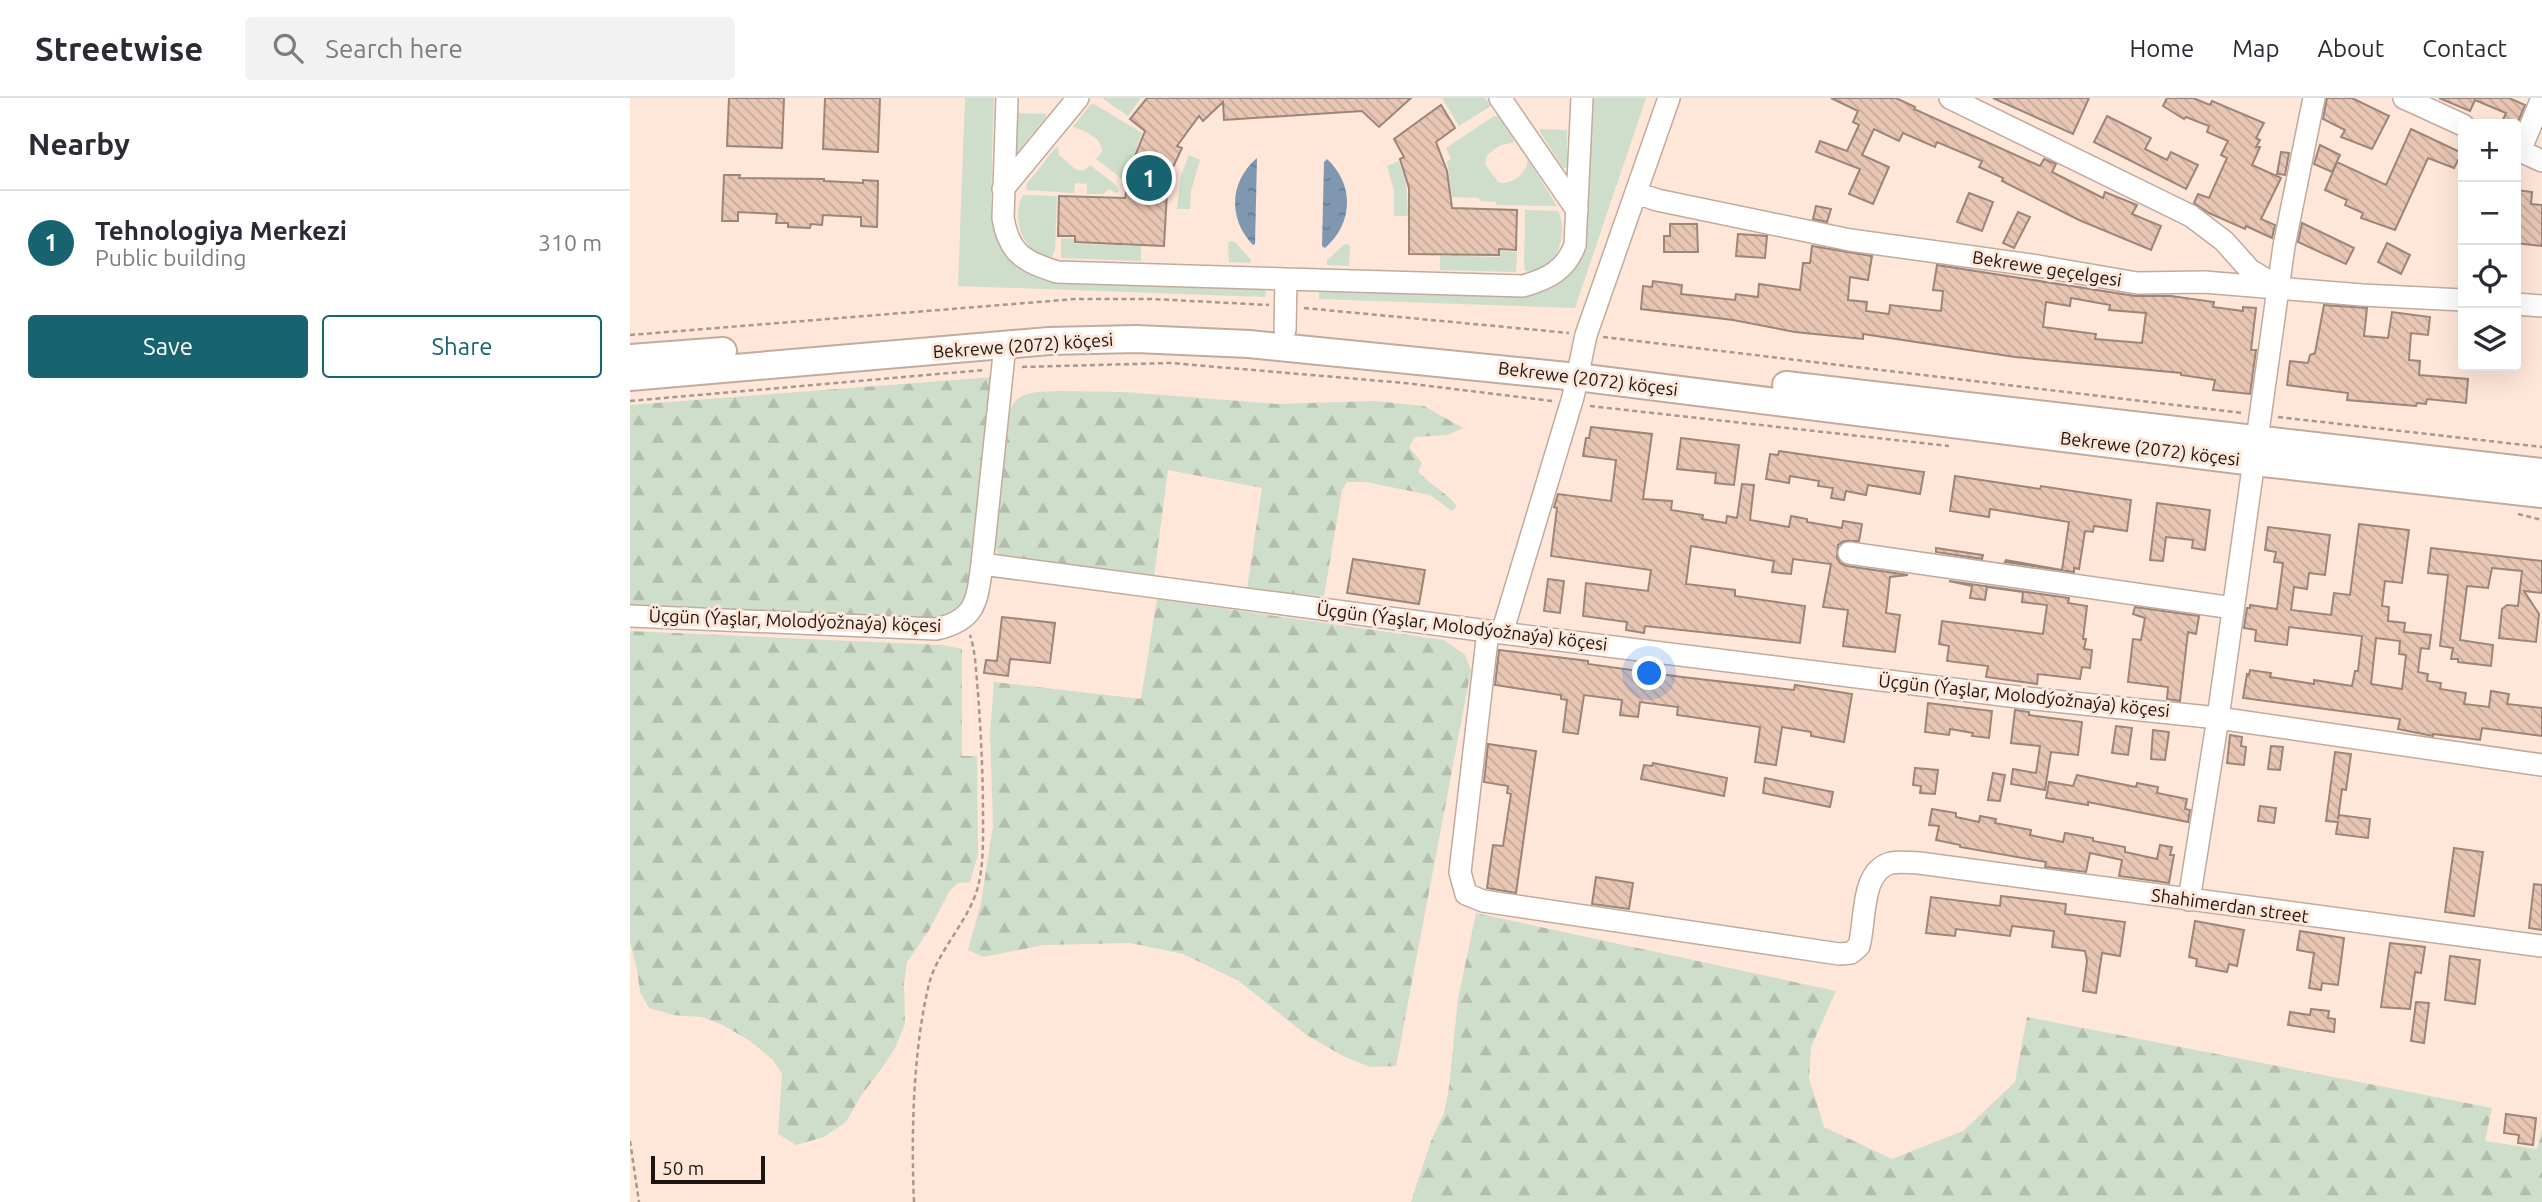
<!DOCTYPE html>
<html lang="en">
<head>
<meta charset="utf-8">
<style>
  :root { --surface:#fff; --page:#f2f2f3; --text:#2b2b33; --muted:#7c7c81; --line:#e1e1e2; --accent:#17636f }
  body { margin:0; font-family:Ubuntu,sans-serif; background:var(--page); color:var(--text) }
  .controls { position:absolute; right:21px; top:21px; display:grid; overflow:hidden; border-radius:7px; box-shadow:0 7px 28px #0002 }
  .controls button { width:63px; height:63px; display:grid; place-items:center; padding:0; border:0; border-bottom:2px solid var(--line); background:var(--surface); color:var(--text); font:35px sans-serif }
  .scale { position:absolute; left:21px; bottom:18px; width:114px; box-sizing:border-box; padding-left:7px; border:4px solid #1c140f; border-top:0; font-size:19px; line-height:24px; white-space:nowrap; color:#1c140f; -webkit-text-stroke:5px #fee6d8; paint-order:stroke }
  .you { position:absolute; left:1020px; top:576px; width:24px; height:24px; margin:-18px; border:5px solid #fff; border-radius:50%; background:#1a73e8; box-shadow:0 0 0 10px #1a73e833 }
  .badge { display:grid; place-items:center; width:46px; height:46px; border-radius:50%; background:var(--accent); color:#fff; font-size:23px; font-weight:700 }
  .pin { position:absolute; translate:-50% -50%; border:4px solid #fff; box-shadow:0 2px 7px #0006 }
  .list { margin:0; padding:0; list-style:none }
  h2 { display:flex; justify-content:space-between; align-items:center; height:91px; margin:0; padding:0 28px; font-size:30px }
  h2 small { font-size:23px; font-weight:400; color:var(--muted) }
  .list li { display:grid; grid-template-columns:46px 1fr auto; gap:21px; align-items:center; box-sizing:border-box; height:105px; padding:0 28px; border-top:2px solid var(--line) }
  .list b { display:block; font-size:26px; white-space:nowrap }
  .list p { margin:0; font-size:23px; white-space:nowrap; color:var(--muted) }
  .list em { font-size:23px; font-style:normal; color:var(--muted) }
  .actions { display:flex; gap:14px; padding:21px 28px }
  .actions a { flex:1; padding:16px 0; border:2px solid var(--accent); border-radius:7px; text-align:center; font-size:24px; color:var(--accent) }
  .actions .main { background:var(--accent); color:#fff }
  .icon { flex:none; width:38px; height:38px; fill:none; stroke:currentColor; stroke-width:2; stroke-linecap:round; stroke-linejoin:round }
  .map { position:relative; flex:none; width:1912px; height:1104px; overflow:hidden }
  header { display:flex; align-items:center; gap:42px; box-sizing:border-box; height:98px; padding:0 35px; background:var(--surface); border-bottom:2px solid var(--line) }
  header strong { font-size:33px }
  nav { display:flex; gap:38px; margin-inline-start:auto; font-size:24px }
  .search { width:490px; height:63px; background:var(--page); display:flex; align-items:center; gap:18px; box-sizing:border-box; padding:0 24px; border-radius:7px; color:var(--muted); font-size:26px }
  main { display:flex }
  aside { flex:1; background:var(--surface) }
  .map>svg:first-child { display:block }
  .green { fill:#cfdeca }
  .forest { fill:url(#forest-firs) }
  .water { fill:url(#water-ripples) }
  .building { fill:url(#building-back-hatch); stroke:#9c8579; stroke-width:2; fill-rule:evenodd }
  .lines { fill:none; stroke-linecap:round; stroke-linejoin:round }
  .minor-casing { stroke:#c2aa9e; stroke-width:24 }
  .major-casing { stroke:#c2aa9e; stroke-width:30 }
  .path { stroke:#a9978c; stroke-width:2.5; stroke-dasharray:5 3.5; stroke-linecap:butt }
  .minor { stroke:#fff; stroke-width:21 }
  .major { stroke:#fff; stroke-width:26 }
  .labels { text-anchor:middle; stroke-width:6; stroke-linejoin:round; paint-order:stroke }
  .street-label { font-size:18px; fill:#1c140f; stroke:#fee6d8 }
</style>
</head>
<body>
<header>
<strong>Streetwise</strong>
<div class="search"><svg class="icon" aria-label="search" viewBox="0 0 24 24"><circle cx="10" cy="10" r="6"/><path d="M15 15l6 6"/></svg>Search here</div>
<nav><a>Home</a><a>Map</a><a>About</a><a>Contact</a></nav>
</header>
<main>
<aside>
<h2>Nearby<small></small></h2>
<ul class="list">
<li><span class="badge">1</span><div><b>Tehnologiya Merkezi</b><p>Public building</p></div><em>310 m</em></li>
</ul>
<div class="actions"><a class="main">Save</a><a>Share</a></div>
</aside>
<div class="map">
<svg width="1912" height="1104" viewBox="0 0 1912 1104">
  <defs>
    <pattern id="forest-firs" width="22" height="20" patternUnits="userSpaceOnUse" patternTransform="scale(1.75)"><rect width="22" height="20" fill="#cfdeca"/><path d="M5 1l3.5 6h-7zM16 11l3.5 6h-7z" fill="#b1beac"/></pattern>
    <pattern id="water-ripples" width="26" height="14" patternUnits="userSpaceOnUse" patternTransform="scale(1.75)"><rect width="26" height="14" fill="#8097b2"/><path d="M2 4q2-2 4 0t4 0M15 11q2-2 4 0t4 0" fill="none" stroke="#687a8f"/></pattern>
    <pattern id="building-back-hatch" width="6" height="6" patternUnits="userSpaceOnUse" patternTransform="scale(1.75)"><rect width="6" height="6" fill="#e9c6b3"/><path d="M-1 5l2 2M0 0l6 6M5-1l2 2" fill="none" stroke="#c7a999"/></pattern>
  </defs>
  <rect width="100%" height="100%" fill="#fee6d8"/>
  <!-- green -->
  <path class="green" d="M335 0H364C363 24 362 47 362 71 360 119 357 167 414 181L636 188 635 199 328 188Z
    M472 0H511L498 18Z
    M812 0H855L861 8 829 28Z
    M960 0H1016L945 210 689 201V190L896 197C912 193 925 188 938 177Z
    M464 6 512 35 495 81H492L466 61 472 54C472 39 455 33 443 29L460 7Z
    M385 15 416 16V19L386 56H384Z
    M864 18H869L885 44 869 48 857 57 855 66 868 84C880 88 892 78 897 68V63H899L927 108 866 107V104L850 103 849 100 822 99 817 63 821 61 816 50Z
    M910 31 937 32V70H933L910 34Z
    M426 49H428L429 57 445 71 453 73 460 67 487 88 489 94 486 95 480 91 473 96H457V86L445 85 444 95 397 92 396 87Z
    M559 57 570 62 561 93 560 111H547L551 77Z
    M769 63 776 84 778 118H764V93L757 68Z
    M393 97 427 98 425 152 422 159C393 158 380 119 393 97Z
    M895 112 928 113C940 135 925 179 895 173L894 166Z
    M431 140 444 141V146L484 147 485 142H493V148H511V163L431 160Z
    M600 143 605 144 621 162 620 165 599 164 598 146Z
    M715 146H718L720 149 719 168 697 167V162Z
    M821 152 829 153 830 158 870 159V153L887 154 886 174 810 172V158H821Z"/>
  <!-- forest -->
  <path class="forest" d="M364 279 341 488C333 506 326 515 306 521L0 511V307Z
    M427 293 494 294 647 306 744 303 794 308 833 330 817 337 785 339 779 349 792 365 788 373C800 387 816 394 827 408L822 413 800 397 736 384H717L712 392 694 498 617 492 632 390 538 372 524 478 384 462 367 455 365 443 380 312C389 291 407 295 427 293Z
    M527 501 814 542 835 557 841 572 766 968 740 969 713 958 675 936 609 883 553 856 500 845 413 847 353 859 338 852 351 805 363 728 360 634 364 584 511 601Z
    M0 533 312 547 332 551V658H347L348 757 340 784 328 785 320 792 299 832 277 864 274 885 275 926 265 950 252 970 230 999 216 1024 194 1039 166 1047 148 1036 152 976 143 962 120 943 93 927 72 919 43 917 19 910 10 894 7 871 0 844Z
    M846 815 1206 893 1181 949 1179 980 1194 1029 1262 1061 1333 1033 1385 984 1397 919 1862 1010 1855 1043 1907 1051 1912 1031V1104H781L801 1043 814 1015 819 990 828 901Z"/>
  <!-- water -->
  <path class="water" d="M627 60 625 146 623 147C598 121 599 84 627 60Z
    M697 61C725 87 723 126 695 150L692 148 694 64Z"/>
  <!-- building -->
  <path class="building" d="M99 0H154L152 50 97 48Z
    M195 0H250L248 54 193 51Z
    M517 0H781L749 29 732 13 594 22 593 4 573 23 569 18 547 48 552 50 542 71 537 94 534 148 445 144V138H428L429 98 495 100 501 68 515 33 500 21Z
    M1201 0H1266L1285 9 1284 11 1410 68 1414 61 1426 66 1422 74 1473 100 1475 94 1507 107 1502 116 1531 128 1521 152 1449 122 1372 83 1373 80 1349 69 1352 63 1307 44 1305 49 1273 35 1269 43 1244 31 1232 57 1259 69 1243 106 1219 96 1230 71 1186 54 1190 43 1217 53 1229 27 1223 24 1228 13Z
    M1363 0H1459L1443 36Z
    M1537 0H1563L1580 7 1582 3 1634 25 1626 40 1630 42 1626 49H1630L1622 67 1651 80 1631 121 1645 127 1642 140 1616 128 1615 131 1579 115 1564 105 1568 96 1579 100 1597 60 1591 57 1598 43 1577 34 1579 28 1556 19 1554 21 1533 8Z
    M1697 0H1722L1759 18 1742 51 1711 39 1715 32 1693 21Z
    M1809 0H1879L1895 7 1887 26H1871L1876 15 1845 2 1840 13Z
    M811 7 825 30 806 44 817 73 822 110 887 112 886 152 869 151V157L779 156V90L770 61 774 59 764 41Z
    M1477 18 1521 40 1515 51 1537 62 1541 54 1568 67 1556 91 1464 44Z
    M1781 31 1832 55 1824 70 1798 60 1765 132 1731 120 1733 115 1715 107 1717 102 1695 92 1707 64 1756 87Z
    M1690 47 1710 57 1702 74 1684 66Z
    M1651 54 1659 55 1655 77 1647 76Z
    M94 77H110L109 80 194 81V83L233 85V82L248 83 247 129 231 128V119L193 117 192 127 181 126 180 130 158 129V125H146L147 116 108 114V123H92Z
    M1887 92 1902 94 1901 106 1912 107V148L1886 145Z
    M1339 95 1363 104 1352 133 1327 124Z
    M1186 108 1201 111 1197 124 1183 121Z
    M1388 114 1400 119 1384 150 1373 145Z
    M1672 125 1724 150 1716 166 1668 144Z
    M1040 126H1067L1068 154H1034V138H1040Z
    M1108 136 1137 138 1135 160 1106 158Z
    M1757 145 1780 157 1771 176 1748 164Z
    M1182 148 1242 158 1238 182 1220 179 1218 202 1237 204 1236 213 1259 216 1260 207 1311 213 1313 193 1303 192 1307 167 1505 198H1541L1584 204 1583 209 1613 213V209L1626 210 1621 252H1626L1620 296 1583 292 1585 282 1551 277V275L1385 259 1233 236V241L1165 234 1103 222 1011 211 1013 188 1022 189 1023 183 1052 187 1051 196 1105 202 1106 196 1128 199 1129 186 1170 192 1173 165H1180ZM1441 200 1480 207 1479 212 1516 215 1512 245 1465 241 1466 236 1413 229 1416 204 1440 208Z
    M1694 207 1737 210 1734 238 1758 240 1762 214 1800 219 1798 237 1781 235 1779 262 1790 263 1789 277 1838 281 1836 305 1797 301 1796 306 1787 305 1786 308 1717 302 1718 295 1657 287 1660 263 1678 265 1680 257 1685 255Z
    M961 329 1022 336 1013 401 1042 403 1041 412 1073 417 1072 421 1096 425 1097 418 1107 420 1112 386 1124 387 1120 422 1159 429 1161 418 1177 421V424L1212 430 1213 423 1232 426 1229 443H1214L1208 447 1207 459 1210 465 1217 468 1278 477 1260 479 1256 515 1270 517 1265 554 1213 548 1218 512 1193 509 1201 466 1163 461 1161 476 1142 474 1144 463 1061 448 1056 486 1105 492V498L1175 508 1170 545 1015 528 1014 535 996 532 997 524 953 518 956 485 1018 493 1021 472 921 458 927 410 924 409 928 396 981 403 986 362 953 358 956 340H959Z
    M1051 340 1109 347 1104 387 1085 385 1086 375 1047 371Z
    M1149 353 1294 374 1290 396 1238 387 1236 397 1216 393 1214 402 1201 400 1203 390 1188 388 1189 383 1160 378 1159 385 1136 381 1140 356 1148 357Z
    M1325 378 1410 391 1411 388 1501 402 1497 433 1464 428 1463 434 1455 433 1449 471 1444 470V474L1375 464 1376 462 1432 472 1439 424 1360 411 1359 419 1320 413Z
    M1527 405 1580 412 1575 452 1562 450 1563 442 1536 439 1533 463 1520 462Z
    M1729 426 1779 432 1772 485 1755 483 1752 508 1759 509 1758 523 1775 525 1774 534 1801 537 1799 551 1791 550 1788 574 1798 576 1797 583 1811 585 1810 591 1836 595 1834 606 1859 609 1861 593 1879 596 1877 606 1912 610V638L1852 630 1850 642 1803 636V638L1768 631 1770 621 1613 600 1617 576 1619 577 1620 572 1641 575 1640 579 1684 586V582L1722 588 1725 573H1728L1732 538 1659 529 1657 547 1625 543 1626 532 1614 530 1617 510H1620V507L1647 511 1653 465 1644 464 1646 454 1635 452 1638 429 1700 437 1695 477 1679 475 1677 491 1664 489 1661 512 1701 517 1704 495 1720 497ZM1746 540 1770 543 1769 556 1776 557 1772 591 1741 586Z
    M1306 450 1353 457 1352 461 1306 454Z
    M1801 450 1912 463V495L1894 493 1909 516 1906 544 1869 540 1872 511 1877 507 1888 508 1892 473 1862 470 1858 490 1837 488 1830 542 1863 547 1861 568 1828 564V561H1821L1823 550 1810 548 1818 477 1798 475Z
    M723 461 795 472 789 506 717 495Z
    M918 481 934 483 930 515 914 513Z
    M1319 483 1439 500 1438 505 1457 508 1453 541H1456L1454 551 1462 552 1460 570 1452 569 1450 581 1408 576 1407 586 1356 579 1358 568 1317 563 1319 548 1309 546 1312 523 1413 536 1417 507 1392 504 1393 494 1357 489 1355 502 1340 500 1342 488Z
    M1505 509 1569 518 1566 536 1558 534 1550 603 1537 601 1538 589 1498 584 1503 541 1511 542 1515 520 1503 516Z
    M372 519 425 525 420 565 380 561 378 578 354 575 356 562 367 563Z
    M869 552 958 563V566L1052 579 1164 592 1165 587 1222 596 1214 644 1181 638V634L1152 629 1146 667 1125 664 1130 629 1047 617 1048 609 1010 604 1008 619 990 617 992 602 954 597 948 636 933 634 937 602 931 601V597L865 587Z
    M1298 605 1362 613 1359 640 1342 638 1343 635 1320 631 1319 637 1295 634Z
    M1385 612 1399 614V617L1452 624 1448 657 1421 654 1415 692 1381 686 1383 671 1406 675 1410 648 1381 645Z
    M1486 628 1502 630 1498 657 1482 655Z
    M1523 632 1539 634 1535 662 1521 661Z
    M1600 637 1612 639 1611 648 1616 649 1614 667 1597 665Z
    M858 646 906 653 886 795 857 790 863 747 873 748 881 696 877 695 878 688 854 684Z
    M1641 648 1653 649 1650 672 1638 671Z
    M1705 654 1721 656 1716 692 1712 691 1708 721 1709 717 1740 721 1738 740 1706 736 1708 724 1696 723Z
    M1023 665 1097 680 1094 698 1011 681 1014 667 1022 668Z
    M1285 670 1308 672 1305 696 1290 695 1291 688 1283 687Z
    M1363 675 1375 677 1370 703 1358 702Z
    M1447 677 1506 689 1507 685 1528 689 1527 695 1557 701 1555 711 1560 712 1558 724 1458 704V707L1416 700 1419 684 1443 688Z
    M1135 680 1203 694 1200 709 1133 695Z
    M1630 708 1646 710 1644 725 1628 723Z
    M1302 711 1326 715V719L1349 724 1350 718 1366 721 1365 725 1401 732 1400 737 1433 744 1435 735 1463 740V743L1495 749V754L1527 761 1530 747 1542 749 1540 757H1544L1539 785 1489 778 1492 762 1460 755 1456 774 1415 769 1416 764 1330 749V747L1306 742 1309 728 1299 727Z
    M1824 750 1853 754 1844 818 1815 814Z
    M966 779 1003 785 999 811 962 806Z
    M1904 786 1912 787V832L1899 830Z
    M1371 798 1436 806 1435 816 1495 824 1490 858 1472 855 1466 895 1453 893 1457 863 1455 853 1422 849 1424 833 1382 828 1380 838 1326 831 1325 838 1296 835 1301 799 1370 808Z
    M1565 823 1614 832 1607 868 1599 866 1597 874 1566 868 1567 861 1559 859Z
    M1670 833 1714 840 1708 887 1692 885 1691 892 1679 890 1684 855 1667 852Z
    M1760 845 1795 849 1791 875 1785 874 1780 911 1751 909Z
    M1820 858 1850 862 1845 906 1815 902Z
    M1786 904 1799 905 1794 945 1781 943Z
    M1681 911 1699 913 1698 920 1705 921 1704 934 1658 927 1660 914 1680 917Z
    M1876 1016 1906 1020 1903 1047 1888 1045 1889 1037 1874 1035Z"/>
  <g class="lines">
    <defs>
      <path id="minor" d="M377 0 373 120C379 156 395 164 427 174L656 181 655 232
        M870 0 947 112
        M1320 0 1561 118 1594 143 1620 172 1647 188
        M1774 0 1833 27
        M1886 51 1912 63
        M1890 53 1912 0
        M373 91 448 0
        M1007 95 1027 102 1220 142 1408 168 1507 185 1574 184 1732 197 1833 202
        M656 181 893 188C918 181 936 172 945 147L952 0
        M1886 206 1912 208
        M1219 455 1603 510
        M352 466 375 247
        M0 518 306 531C347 522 347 502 352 466L872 535 1396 600 1588 620 1912 667
        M858 533 830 774 836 796 853 803 1209 856 1221 855 1229 848C1236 823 1230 773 1261 765 1270 763 1280 765 1289 765L1912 848
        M872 535 943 299 956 237 1039 0
        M1559 802 1588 620 1654 148 1684 0"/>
      <path id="major" d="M0 260 93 253
        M0 279 419 243 506 241 619 246 947 279 1624 364 1912 396
        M1156 287 1912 374"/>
    </defs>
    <!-- minor casing -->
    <use href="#minor" class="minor-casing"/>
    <!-- major casing -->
    <use href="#major" class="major-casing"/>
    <!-- path -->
    <path class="path" d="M674 210 939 235
      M0 237 445 201H522L639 207
      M973 239 1613 315
      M392 269 541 265 775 285 922 303
      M0 303 354 272
      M960 308 1319 348
      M1648 319 1912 349
      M1888 416 1912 422
      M0 1043 9 1104
      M284 1104C281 1037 283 952 299 886 307 854 337 825 347 792 354 768 353 742 353 717 353 677 351 636 348 595 346 576 346 555 340 537"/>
    <!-- minor -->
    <use href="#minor" class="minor"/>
    <!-- major -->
    <use href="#major" class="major"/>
  </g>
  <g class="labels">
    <!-- street labels -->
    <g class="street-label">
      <text transform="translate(1417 171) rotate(9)" y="6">Bekrewe geçelgesi</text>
      <text transform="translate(393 248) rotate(-4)" y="6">Bekrewe (2072) köçesi</text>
      <text transform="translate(958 281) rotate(7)" y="6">Bekrewe (2072) köçesi</text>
      <text transform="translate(1520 351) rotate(7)" y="6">Bekrewe (2072) köçesi</text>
      <text transform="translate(165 523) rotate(2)" y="6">Üçgün (Ýaşlar, Molodýožnaýa) köçesi</text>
      <text transform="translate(832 529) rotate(7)" y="6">Üçgün (Ýaşlar, Molodýožnaýa) köçesi</text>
      <text transform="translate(1394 598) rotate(6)" y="6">Üçgün (Ýaşlar, Molodýožnaýa) köçesi</text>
      <text transform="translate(1600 808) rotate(8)" y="6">Shahimerdan street</text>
    </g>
  </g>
</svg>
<div class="controls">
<button>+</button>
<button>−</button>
<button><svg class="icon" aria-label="locate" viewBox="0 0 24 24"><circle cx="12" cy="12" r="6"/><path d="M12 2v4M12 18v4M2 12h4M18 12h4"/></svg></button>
<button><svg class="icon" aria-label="layers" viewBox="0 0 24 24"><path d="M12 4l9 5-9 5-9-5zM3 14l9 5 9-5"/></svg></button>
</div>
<div class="scale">50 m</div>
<div class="you"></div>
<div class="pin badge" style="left:519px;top:80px">1</div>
</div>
</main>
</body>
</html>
